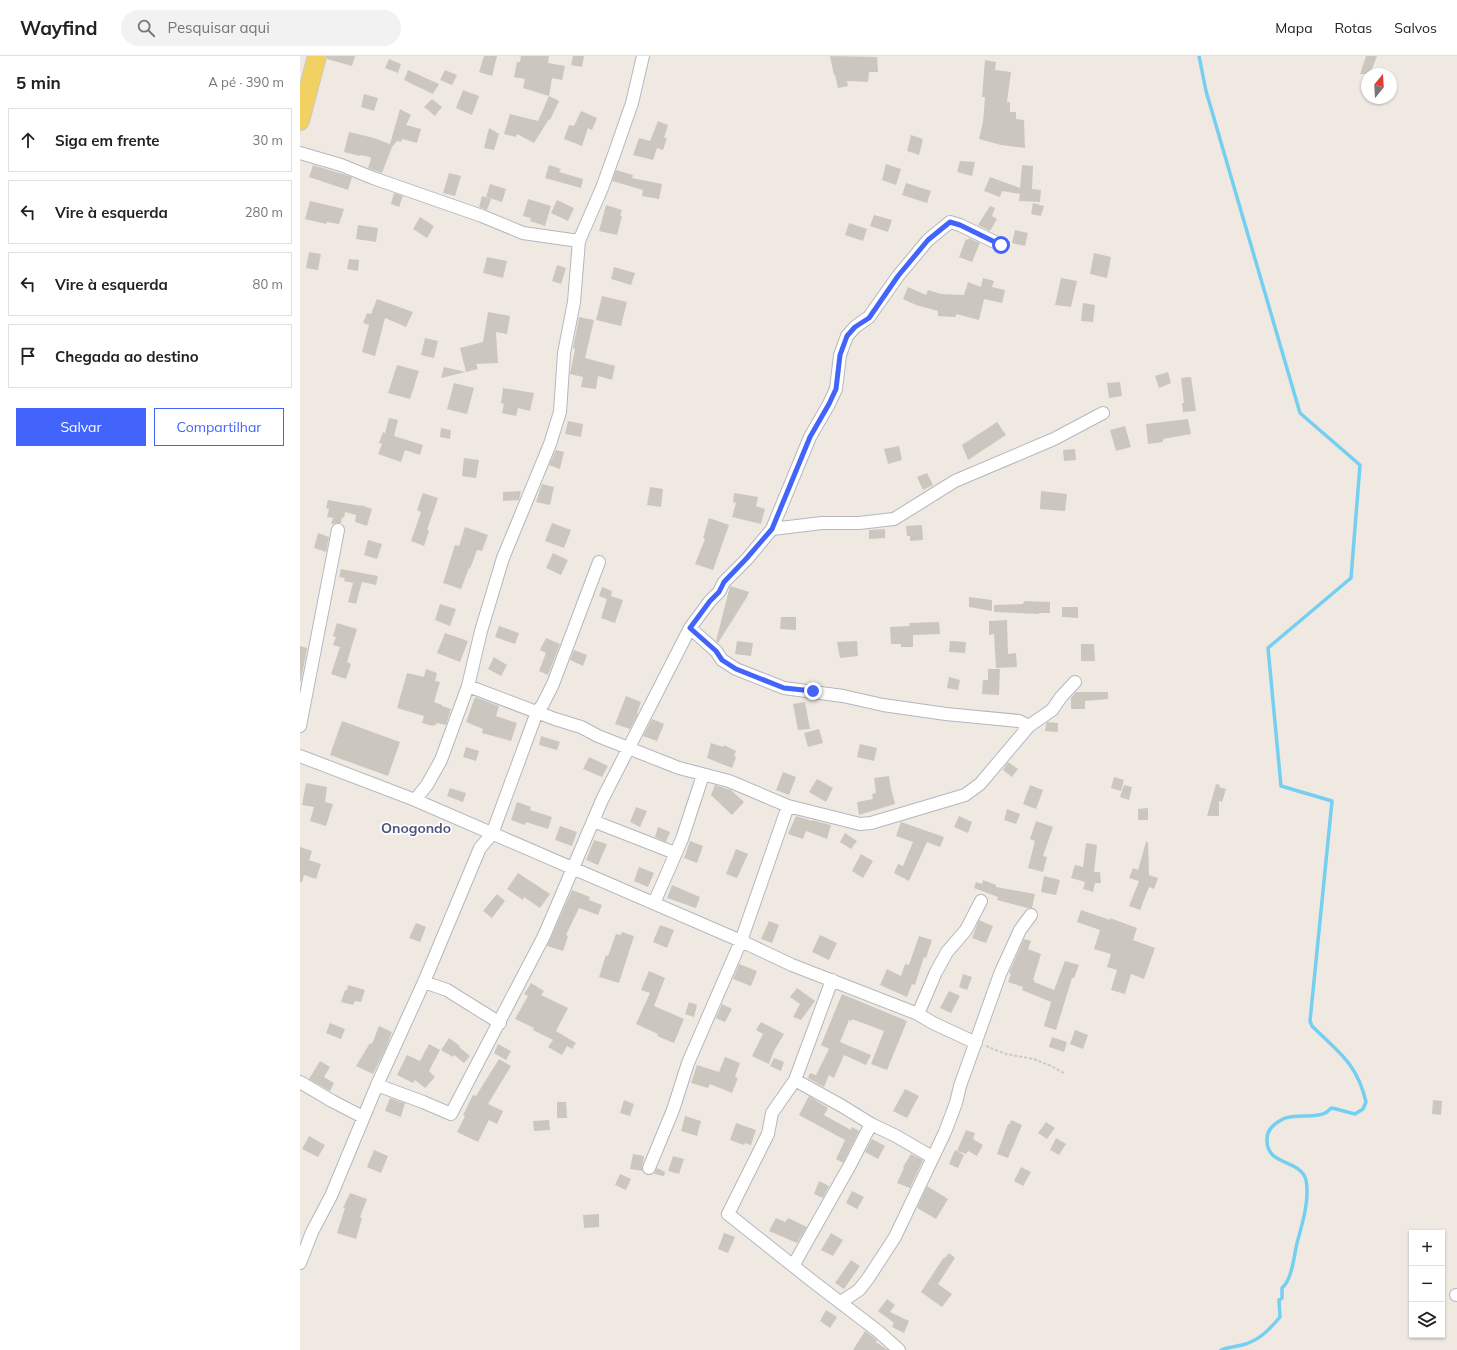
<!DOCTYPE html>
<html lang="pt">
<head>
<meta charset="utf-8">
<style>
  :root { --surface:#fff; --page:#f2f2f2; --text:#222; --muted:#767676; --line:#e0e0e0; --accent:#4264fb }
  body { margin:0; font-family:Mulish,sans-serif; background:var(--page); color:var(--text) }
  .controls { position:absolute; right:12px; bottom:12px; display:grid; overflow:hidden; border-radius:0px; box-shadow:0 1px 3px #0004 }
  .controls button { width:36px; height:36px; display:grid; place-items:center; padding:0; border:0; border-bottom:1px solid var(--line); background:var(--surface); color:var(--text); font:20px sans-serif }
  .compass { position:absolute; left:1061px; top:12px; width:36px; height:36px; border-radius:50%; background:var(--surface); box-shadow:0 1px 3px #0004; rotate:18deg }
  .stop { position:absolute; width:12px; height:12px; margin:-9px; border:3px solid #4264fb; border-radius:50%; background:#fff }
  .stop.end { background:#4264fb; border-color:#fff; box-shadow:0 1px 4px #0008 }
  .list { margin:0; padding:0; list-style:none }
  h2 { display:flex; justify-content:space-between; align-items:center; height:52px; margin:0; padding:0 16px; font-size:17px }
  h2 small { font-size:13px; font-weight:400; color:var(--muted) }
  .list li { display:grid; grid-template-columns:26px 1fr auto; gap:12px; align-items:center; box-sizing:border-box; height:64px; margin:0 8px 8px; padding:0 8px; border:1px solid var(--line); border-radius:0px }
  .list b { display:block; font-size:15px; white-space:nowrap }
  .list em { font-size:13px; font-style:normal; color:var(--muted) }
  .actions { display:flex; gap:8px; padding:12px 16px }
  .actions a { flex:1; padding:9px 0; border:1px solid var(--accent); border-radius:0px; text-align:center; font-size:14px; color:var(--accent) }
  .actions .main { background:var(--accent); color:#fff }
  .icon { flex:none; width:22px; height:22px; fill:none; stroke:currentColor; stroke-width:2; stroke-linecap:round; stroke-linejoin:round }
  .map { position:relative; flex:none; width:1157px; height:1294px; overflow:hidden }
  header { display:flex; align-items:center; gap:24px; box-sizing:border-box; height:56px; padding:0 20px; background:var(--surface); border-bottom:1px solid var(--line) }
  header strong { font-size:19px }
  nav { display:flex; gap:22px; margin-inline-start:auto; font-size:14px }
  .search { width:280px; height:36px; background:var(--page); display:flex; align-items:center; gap:10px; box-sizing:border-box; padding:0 14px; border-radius:22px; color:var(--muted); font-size:15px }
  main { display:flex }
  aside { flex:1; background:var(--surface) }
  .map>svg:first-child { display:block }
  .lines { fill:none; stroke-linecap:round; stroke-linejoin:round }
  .stream { stroke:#75cff0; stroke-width:3.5 }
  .building { fill:#cbc7bf }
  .street-casing { stroke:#b4b7c1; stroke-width:14 }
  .primary-casing { stroke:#c9c9c9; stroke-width:20 }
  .path { stroke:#c9c9c9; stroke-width:2; stroke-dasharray:3 2; stroke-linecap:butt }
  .street { stroke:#fff; stroke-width:12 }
  .primary { stroke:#f2d163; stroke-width:18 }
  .route { stroke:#4264fb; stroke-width:5 }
  .labels { text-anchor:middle; stroke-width:3.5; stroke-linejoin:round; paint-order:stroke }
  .quarter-label { font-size:14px; font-weight:bold; fill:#4d5680; stroke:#fff }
</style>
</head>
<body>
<header>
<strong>Wayfind</strong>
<div class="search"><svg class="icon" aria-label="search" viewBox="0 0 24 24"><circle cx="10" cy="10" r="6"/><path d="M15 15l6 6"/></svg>Pesquisar aqui</div>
<nav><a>Mapa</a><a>Rotas</a><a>Salvos</a></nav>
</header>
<main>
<aside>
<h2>5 min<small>A pé · 390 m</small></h2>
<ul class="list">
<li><svg class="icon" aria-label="ahead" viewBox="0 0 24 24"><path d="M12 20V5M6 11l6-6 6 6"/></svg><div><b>Siga em frente</b></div><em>30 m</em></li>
<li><svg class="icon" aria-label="left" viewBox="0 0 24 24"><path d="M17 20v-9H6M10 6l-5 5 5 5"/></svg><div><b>Vire à esquerda</b></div><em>280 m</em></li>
<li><svg class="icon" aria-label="left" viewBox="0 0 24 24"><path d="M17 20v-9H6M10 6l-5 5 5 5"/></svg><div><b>Vire à esquerda</b></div><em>80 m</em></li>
<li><svg class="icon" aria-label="arrive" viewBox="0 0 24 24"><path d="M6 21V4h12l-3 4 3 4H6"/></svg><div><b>Chegada ao destino</b></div></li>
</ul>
<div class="actions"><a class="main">Salvar</a><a>Compartilhar</a></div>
</aside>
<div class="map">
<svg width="1157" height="1294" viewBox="0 0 1157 1294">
  <rect width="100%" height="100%" fill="#efe9e1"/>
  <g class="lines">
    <!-- stream -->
    <path class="stream" d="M899 0 906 35 1000 357 1060 409 1051 522 968 592 981 730 1032 745 1010 965 1012 970C1038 996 1057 1007 1066 1046L1063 1053 1055 1058 1032 1052C1029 1053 1028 1056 1025 1057 1013 1063 996 1057 983 1063 975 1067 967 1073 967 1083 966 1111 1000 1102 1006 1124 1010 1143 1002 1169 997 1187 994 1200 992 1224 982 1232V1242L979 1244 980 1261C970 1273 959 1285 942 1289 935 1291 928 1291 921 1294"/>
  </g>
  <!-- building -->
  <path class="building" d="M27 0H55L52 10 27 3Z
    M184 0H197L192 20 179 16Z
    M221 0H249L248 7 265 10 262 24 252 22 249 40 223 32 225 23 214 21 217 6H220Z
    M273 0H284L282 11 271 9Z
    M530 0 577 1 578 16H569L568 26 547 25 548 30 538 32 535 19H534Z
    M1066 0H1077L1070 18H1060Z
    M89 3 101 8 98 17 85 12Z
    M685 4 696 6 695 14 711 16 707 46H710V56H716V63L724 64 725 92 701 89 679 83 683 66 685 41H682Z
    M108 14 139 28 133 38 104 24Z
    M145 14 157 19 152 29 140 24Z
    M163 34 179 40 172 59 156 52Z
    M64 38 78 42 74 55 61 51Z
    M249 40 259 45 250 64 249 63 234 87 217 78 216 81 204 78 210 58 238 65Z
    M132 43 142 51 135 60 124 51Z
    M100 53 111 59 106 69 121 73 117 87 102 83 101 86 97 85 92 91 82 117 68 112 71 103 70 101 61 99 60 100 44 96 49 76 74 82 90 88Z
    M281 55 297 62 292 74 288 72 282 90 264 83 269 69 274 70Z
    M358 65 368 69 364 82H367L363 94 357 92 353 104 333 99 339 82 350 85Z
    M189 72 199 78 194 94 184 92Z
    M611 79 623 83 619 99 607 95Z
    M660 105 675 106 672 120 657 116Z
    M586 108 601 113 596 129 582 124Z
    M13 109 52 121 48 134 9 121Z
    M249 109 261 113 259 116 283 123 281 132 245 122Z
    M722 109 733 110 732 133 741 134 740 146 719 145 720 138 702 135 700 141 684 135 690 121 720 132Z
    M316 114 333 119 332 122 362 128 359 143 342 140 343 134 312 125Z
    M149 117 161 120 155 140 143 137Z
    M606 127 631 135 627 147 602 139Z
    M190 128 206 133 202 146 186 141Z
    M94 137 103 140 99 151 91 148Z
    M182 140 191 143 187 154 179 151Z
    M228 143 251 150 245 170 230 165 231 162 223 160Z
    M257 144 274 152 268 165 251 157Z
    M10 145 44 153 39 168 27 166 26 168 5 163Z
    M733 147 744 150 741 160 731 158Z
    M306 149 322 154 320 160H322L317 179 299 175Z
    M690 150 695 152 692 160 697 163 690 175 678 169Z
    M574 159 592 164 588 176 570 170Z
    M120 161 134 170 127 182 113 173Z
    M549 167 567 173 563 185 545 179Z
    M58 169 78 172 76 186 56 183Z
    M715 174 728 177 725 190 712 187Z
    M669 182 680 187 672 206 659 201 666 183 668 184Z
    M9 196 21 198 18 214 6 212Z
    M794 197 811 201 807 222 790 218Z
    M187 201 207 205 203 222 183 217Z
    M49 203 59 204 58 215 47 213Z
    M257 209 266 212 261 228 252 225Z
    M314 211 335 217 331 229 311 223Z
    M683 222 694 225 692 231 705 234 702 247 684 243 679 264 656 258V261L638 260V255L616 249 603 243 608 231 626 239 628 234 641 238 664 239 668 226 681 231Z
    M761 222 777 225 771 251 755 249Z
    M302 240 327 246 321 270 296 264Z
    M77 243 113 256 106 271 85 262 75 300 62 296 69 269 63 267 67 257 71 258Z
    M783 247 795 249 793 266 781 265Z
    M188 256 210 260 207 278 196 276 198 307 176 308 178 313 141 322 144 311 166 316 160 292 183 286Z
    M279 261 294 264 285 302 315 310 312 324 298 320 296 333 281 331 283 321 270 318 275 293 273 292Z
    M125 282 138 285 134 302 121 299Z
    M97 309 119 315 110 343 88 337Z
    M868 316 871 327 859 332 855 320Z
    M891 321 896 355 883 356 882 347H884L881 322Z
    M820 326 822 340 809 342 807 327Z
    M154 327 174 332 167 358 147 353Z
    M203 332 234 337 230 355 218 352 216 360 202 357 204 348 201 347Z
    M89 362 98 364 94 380 123 389 120 399 105 394 101 406 78 398 82 388 79 387 83 376 85 377Z
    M888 363 891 378 863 383V386L848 388 846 368Z
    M268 365 283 368 281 381 265 378Z
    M697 366 706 379 668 404 662 389Z
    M825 370 831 391 816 395 810 374Z
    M141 372 151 374 150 383 140 381Z
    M599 390 602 404 588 408 584 393Z
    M775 393 776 404 764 405 763 394Z
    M256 394 264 396 260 413 249 409Z
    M164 402 179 404 176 422 162 420Z
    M627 417 633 429 623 434 617 421Z
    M242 428 254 431 250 449 236 446Z
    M350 431 363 433 361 451 347 449Z
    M221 435 219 444 203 445V436Z
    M741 435 767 438 765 455 740 453Z
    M123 437 138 442 127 474 129 475 124 490 111 485 121 456 117 454Z
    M434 437 458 441 456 450 465 453 461 468 432 461 436 447 433 446Z
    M28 444 61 450V449L72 453 67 470 55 466 56 459 45 456 44 462 42 461 41 467 31 468 33 462 27 461 29 453 26 452Z
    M409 462 429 469 413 514 395 508 405 483 403 482Z
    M252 467 271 474 264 492 245 485Z
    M622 469 623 484 610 485V480H607L606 470Z
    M165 471 188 479 182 495 177 494 170 513 169 512 161 533 143 527 155 489 159 490Z
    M585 473V482L569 483V474Z
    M18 477 29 481 26 496 14 492Z
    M68 484 82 488 77 503 64 499Z
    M253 497 268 504 261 519 246 512Z
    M41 513 78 520 76 529 62 526 56 548 48 546 53 527 44 525 45 522 39 521Z
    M430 530 449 536 447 541 418 587 416 585Z
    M302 531 312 535 311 540 323 544 315 567 301 562 307 543 299 540Z
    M669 541 692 544V555L669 551Z
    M724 545 750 546V557H739V558L694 556V549L723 548Z
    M140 548 156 553 150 570 135 564Z
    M762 551H778V562L762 561Z
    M481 561H496V574L480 573Z
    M707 564 708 598 716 597 717 611 696 612 694 578 689 579V565Z
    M639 566 640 578 613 579V591H601V588H591L590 571 610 570 609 567Z
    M37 567 57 573 47 606 51 608 46 623 31 618 40 591 33 589 36 581 33 580Z
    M199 570 219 577 215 588 195 581Z
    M145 577 168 585 160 606 137 597Z
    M246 582 260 588 248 619 239 615 246 597 240 594Z
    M437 585 453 587 451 600 435 598Z
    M557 585 558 600 540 602 537 586Z
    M650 585 666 586 665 597 649 596Z
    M781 588H794L795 605H781Z
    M0 590 7 592 1 625H0Z
    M274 594 287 599 283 610 270 604Z
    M194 601 207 609 201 620 188 613Z
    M126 613 137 617 135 625 140 626 134 646 142 649V650L151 653 146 669 137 667 136 669H134L133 670 122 667 124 660 97 652 107 617 124 621Z
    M688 613H700L699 639 682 638 683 624H688Z
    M649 621 660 624 658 634 647 632Z
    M776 636H808V643L785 645V653H771V642Z
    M326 640 341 646 337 657 338 658 330 673 315 668Z
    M175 641 199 650 196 660 217 667 211 685 182 677 183 673 166 666Z
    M505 646 510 673 498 674 493 648Z
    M352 663 364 668 357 685 343 680Z
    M42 665 100 686 88 720 30 699Z
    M747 666 758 667V676L745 675 746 668Z
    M519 673 523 687 508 691 504 677Z
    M241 680 260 686 257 694 239 689Z
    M411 687 423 691 424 689 436 695 434 700 436 701 432 712 407 702Z
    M560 688 577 692 574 705 557 701Z
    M166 691 179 695 176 705 163 701Z
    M289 701 308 710 302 721 283 713Z
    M708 706 718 713 712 721 703 714Z
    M483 716 496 721 489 739 476 734Z
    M589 720 591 733 595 748 559 759 557 746 573 743 572 738 576 737 574 722Z
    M814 721 824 724 821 735 811 732Z
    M517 723 533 732 526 746 509 736Z
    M6 727 27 731 25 746 33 748 26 770 10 765 14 751 2 749Z
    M916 728 920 729 919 731 926 733 922 746 919 745V760H907Z
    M415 729 431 734 444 746 432 759 411 739Z
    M730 729 743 734 736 753 723 748Z
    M824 729 832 731 829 744 820 741Z
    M150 732 166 737 163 746 147 740Z
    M217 746 231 751 230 754 252 761 248 773 226 766 225 769 211 764Z
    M336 751 347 755 340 771 330 766Z
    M848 752V764H838V753Z
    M707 753 720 758 716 768 704 764Z
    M496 760 512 765V764L531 769 527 783 506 775 503 783 488 778Z
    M659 760 672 766 668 777 654 771Z
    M736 765 753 771 743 800 747 801 743 816 728 812 735 785 730 783Z
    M601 766 644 781 640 791 627 786 609 825 594 817 598 808 603 810 613 786 596 780Z
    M260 770 277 776 272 790 255 784Z
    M358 771 370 776 366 786 355 781Z
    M545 777 557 785 551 793 540 786Z
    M294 784 307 788 298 809 286 804Z
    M390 785 403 790 397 807 384 802Z
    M846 786H848L849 819 858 822 854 833 849 831 840 854 829 850 839 825 829 822 833 812 838 814Z
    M786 787 797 789 794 816H800L801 827H795L793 836 783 833 785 826 771 822 775 809 783 811Z
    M0 791 12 795 9 804 21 808 16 823 4 819 2 826H0Z
    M436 793 448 798 437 822 426 818Z
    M561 798 573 805 563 822 552 815Z
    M339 811 354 817 348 831 334 825Z
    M218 817 250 838 240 852 224 841 223 844 207 833Z
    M744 820 760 824 756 839 741 836Z
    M683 824 696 829V831L735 838 732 852H728L697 844 698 841 674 832 676 826 682 828Z
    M372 829 400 841 396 852 367 842Z
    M272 834 290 841 289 844 302 849 298 859 279 852 266 879 268 880 263 895 247 890Z
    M197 838 205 845 192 862 183 855Z
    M781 854 810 864V862L837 872 833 884 855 892 844 923 831 918 825 938 811 934 817 914 807 911 811 898 794 893 800 874 777 866Z
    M679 864 693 870 686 887 672 882Z
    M469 865 479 869 472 887 461 883Z
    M116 867 126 871 120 886 109 882Z
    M360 869 374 874 367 892 353 886Z
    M322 876 334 880 319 927 299 921 306 899 308 900 316 878 321 879Z
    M520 879 537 887 529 904 512 896Z
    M619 880 632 884 626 902 624 901 615 929 612 928 607 941 580 929 587 913 601 920 605 908 609 909Z
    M724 883 731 885 728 893 741 898 733 924 735 925 734 926 754 934 765 905 779 909 774 922H772L756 974 744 970 751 946 722 934 723 931 708 926 711 918 709 917Z
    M439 908 457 915 451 930 433 923Z
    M349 915 365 922 354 950 384 963 374 987 357 980 358 978 336 968 350 937 341 934Z
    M663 918 672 921 667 934 659 931Z
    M231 927 244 935 241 939 268 952 256 975 276 987 272 993 267 990 262 999 248 991 253 984 233 974 234 972 215 963 228 940 224 938Z
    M48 929 65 934 61 946 55 945 53 949 41 946 45 934H47Z
    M497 932 515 945 501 964 493 961 500 948 490 941Z
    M649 935 660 940 651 957 640 952Z
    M542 938 607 965 587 1014 571 1008 584 975 552 963V965L549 964 540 986 571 999 566 1009 544 999 534 1022 529 1019 524 1031 508 1022 510 1017 516 1019 529 993 521 989Z
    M389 946 397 949 394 961 385 958Z
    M422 948 432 953 425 966 416 962Z
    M461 966 484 978 474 995 469 1008 452 1000 463 978 456 974Z
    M30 967 45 973 41 983 26 977Z
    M79 970 92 976 86 992 73 1018 56 1010 70 987 72 988Z
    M775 974 788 979 783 993 770 988Z
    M752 981 767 986 764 996 749 991Z
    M149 982 160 990 159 991 170 1000 164 1007 154 999 153 1001 141 994Z
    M129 988 140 994 129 1015 135 1021 125 1032 115 1024 113 1027 97 1019 107 999 120 1005Z
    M198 988 211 995 206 1004 194 997Z
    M425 1001 440 1007 435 1021 438 1022 432 1037 410 1028 408 1032 391 1027 397 1009 419 1016Z
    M474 1002 484 1006 481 1015 470 1010Z
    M199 1003 211 1010 188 1048 203 1055 197 1068 189 1064 178 1086 157 1076 165 1060 163 1059 173 1039 176 1040Z
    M20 1005 30 1011 24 1021 34 1027 30 1035 9 1023Z
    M605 1033 619 1040 607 1062 593 1055Z
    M509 1040 528 1052 524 1059 551 1074 552 1071 559 1075 543 1107 536 1103 545 1084 499 1059Z
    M90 1042 105 1047 101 1061 85 1055Z
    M324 1044 334 1048 330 1060 320 1057Z
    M1133 1044 1142 1045 1141 1059 1132 1058Z
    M257 1046H266L267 1062H257Z
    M385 1060 401 1065 397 1080 381 1075Z
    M249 1064 250 1074 234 1075 233 1065Z
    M711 1064 722 1069 708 1102 697 1098 708 1068H710Z
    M746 1066 755 1072 747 1083 738 1077Z
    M436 1067 456 1074 451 1089 445 1087 444 1089 430 1084Z
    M666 1074 675 1077 673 1083 683 1089 677 1100 668 1095 666 1098 657 1095Z
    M9 1080 25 1089 18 1101 2 1093Z
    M756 1082 766 1088 759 1099 750 1094Z
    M572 1083 585 1090 578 1103 565 1096Z
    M74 1094 88 1100 81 1117 67 1111Z
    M655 1094 664 1099 658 1112 649 1108Z
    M333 1098 344 1100 342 1113 343 1115 330 1113Z
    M611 1098 623 1104 610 1132 597 1127 604 1112 603 1111Z
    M373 1100 384 1103 379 1118 368 1115Z
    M721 1111 731 1116 723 1130 714 1125Z
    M357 1112 365 1116 364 1120 354 1118Z
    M320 1118 331 1123 326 1134 315 1129Z
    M519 1125 529 1130 523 1142 514 1138Z
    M627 1130 648 1143 636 1163 617 1152Z
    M552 1135 564 1141 557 1153 546 1147Z
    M50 1137 67 1143 60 1161 62 1162 56 1183 37 1177 45 1152H43Z
    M299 1158V1171L284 1172 283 1159Z
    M476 1162 485 1166 488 1162 507 1171 497 1187 469 1175Z
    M424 1177 435 1181 428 1197 418 1193Z
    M531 1177 543 1184 533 1200 521 1194Z
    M649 1197 655 1202 638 1228 652 1238 642 1251 621 1236 644 1201 645 1202Z
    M551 1204 560 1210 544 1233 535 1227Z
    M587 1243 595 1249 590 1256 609 1265 604 1277 592 1271 594 1267 578 1255Z
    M526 1254 537 1261 530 1272 520 1265Z
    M565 1275 577 1284 576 1286 588 1294H553Z"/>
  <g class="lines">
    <defs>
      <path id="street" d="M0 97 41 109 73 122 182 160 223 177 279 185
        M472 473 522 467H559L594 463 655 425 754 383 803 357
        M390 572 416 595 422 604 436 613 484 632 543 640 583 649 646 658 719 665 729 670
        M168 630 255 663 281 671 298 680 379 712 429 725 488 750 560 768 571 767 665 739 680 728 729 670 752 654 761 641 775 626
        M0 670 38 474
        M0 700 115 744 441 885 492 909 618 958 633 967 676 987
        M115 744 127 729 141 704 168 630 181 575 203 502 250 388 260 356 264 297 274 246 279 185 302 132 316 93 332 47 343 0
        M293 765 375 797
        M354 847 382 783 403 719
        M532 924 495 1024 472 1057 468 1078 428 1158 511 1224 579 1276 599 1294
        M124 926 147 934 200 967
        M618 958 636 916 647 896 666 874 681 845
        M495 1024 542 1050 571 1068 596 1080 632 1101
        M0 1026 32 1045 63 1061
        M77 1029 123 1046 151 1058 244 880 302 744 390 572 410 545 419 536 424 526 447 503 472 473 510 381 529 348 536 333 540 299 547 280 555 271 569 261 598 220 628 184 650 166 660 169 701 189
        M349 1112 373 1054 388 1007 441 885 488 750
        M0 1207 12 1176 31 1140 77 1029 124 926 180 792 192 778 237 656 243 648 253 628 299 506
        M493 1210 550 1109 571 1068
        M1156 1239H1157
        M541 1246 559 1234 569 1221 595 1181 645 1076 656 1047 660 1030 700 918 720 874 731 859"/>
      <path id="primary" d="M0 65 17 0"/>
    </defs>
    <!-- street casing -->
    <use href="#street" class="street-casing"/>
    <!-- primary casing -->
    <use href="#primary" class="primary-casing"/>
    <!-- path -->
    <path class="path" d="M686 990 706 998 734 1003 751 1010 764 1017"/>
    <!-- street -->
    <use href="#street" class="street"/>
    <!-- primary -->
    <use href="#primary" class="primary"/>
  </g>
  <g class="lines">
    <!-- route -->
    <path class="route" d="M513 635 484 632 436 613 422 604 416 595 390 572 410 545 419 536 424 526 446 503 472 473 510 381 529 348 536 333 540 299 547 280 555 271 569 262 598 220 628 184 650 166 660 169 701 189"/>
  </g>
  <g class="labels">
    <!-- quarter labels -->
    <g class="quarter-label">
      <text x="116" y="777">Onogondo</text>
    </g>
  </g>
</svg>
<div class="controls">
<button>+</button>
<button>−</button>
<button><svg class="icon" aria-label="layers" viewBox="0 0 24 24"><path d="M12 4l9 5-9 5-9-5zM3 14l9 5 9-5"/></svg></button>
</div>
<svg class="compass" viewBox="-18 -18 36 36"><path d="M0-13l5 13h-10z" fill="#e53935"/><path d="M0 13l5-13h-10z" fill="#767676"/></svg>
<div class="stop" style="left:701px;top:189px"></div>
<div class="stop end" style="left:513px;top:635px"></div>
</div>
</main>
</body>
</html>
